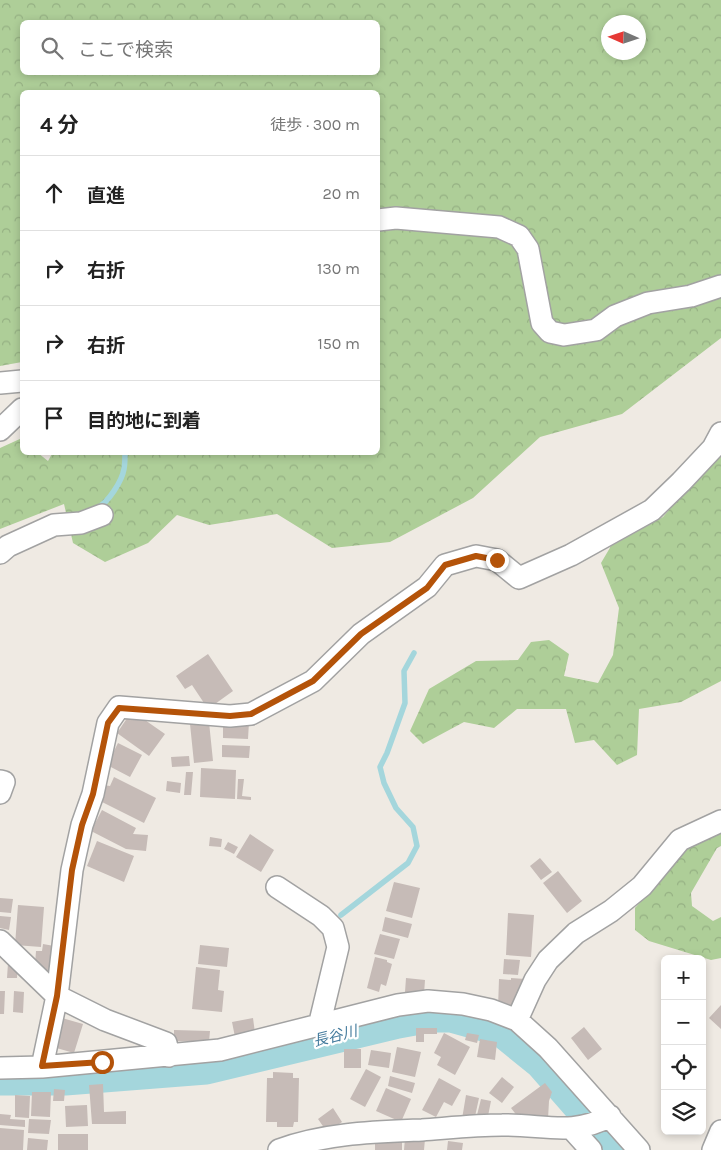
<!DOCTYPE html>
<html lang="ja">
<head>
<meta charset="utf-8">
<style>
  :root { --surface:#fff; --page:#f2f2f2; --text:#222; --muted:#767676; --line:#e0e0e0 }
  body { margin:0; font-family:Karla,"Noto Sans JP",sans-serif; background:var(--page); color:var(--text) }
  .controls { position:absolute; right:15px; bottom:15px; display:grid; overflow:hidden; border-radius:8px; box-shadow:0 2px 8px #0003 }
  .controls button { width:45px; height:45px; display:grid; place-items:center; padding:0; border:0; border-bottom:1px solid var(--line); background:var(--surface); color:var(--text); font:25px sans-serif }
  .compass { position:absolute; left:601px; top:15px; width:45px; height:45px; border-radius:50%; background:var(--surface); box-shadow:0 2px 8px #0003; rotate:273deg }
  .stop { position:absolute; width:15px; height:15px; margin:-11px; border:4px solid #b45309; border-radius:50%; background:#fff }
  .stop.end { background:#b45309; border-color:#fff; box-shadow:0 1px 5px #0008 }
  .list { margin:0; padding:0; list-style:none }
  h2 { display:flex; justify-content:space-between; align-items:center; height:65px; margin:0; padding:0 20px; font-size:21px }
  h2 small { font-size:16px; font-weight:400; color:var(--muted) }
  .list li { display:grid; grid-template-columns:32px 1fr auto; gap:15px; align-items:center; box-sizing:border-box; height:75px; padding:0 20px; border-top:1px solid var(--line) }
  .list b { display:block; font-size:19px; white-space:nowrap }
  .list em { font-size:16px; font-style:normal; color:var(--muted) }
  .icon { flex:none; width:28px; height:28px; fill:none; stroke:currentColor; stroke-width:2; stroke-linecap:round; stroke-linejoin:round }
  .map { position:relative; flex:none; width:721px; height:1150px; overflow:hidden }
  .search { position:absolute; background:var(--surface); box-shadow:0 2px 8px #0003; left:20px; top:20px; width:360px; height:55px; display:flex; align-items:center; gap:12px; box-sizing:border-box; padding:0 18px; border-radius:8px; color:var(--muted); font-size:19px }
  .panel { position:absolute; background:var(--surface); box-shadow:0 2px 8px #0003; left:20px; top:90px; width:360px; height:365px; border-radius:8px }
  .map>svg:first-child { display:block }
  .forest { fill:url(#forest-crowns); fill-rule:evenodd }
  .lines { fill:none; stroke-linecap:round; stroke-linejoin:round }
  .stream { stroke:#a4d6dc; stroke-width:5.5 }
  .river { stroke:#a4d6dc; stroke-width:35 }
  .building { fill:#c6bbb7 }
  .minor-casing { stroke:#a2a2a2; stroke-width:24 }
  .minor { stroke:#fff; stroke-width:21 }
  .route { stroke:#b45309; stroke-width:6 }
  .labels { text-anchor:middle; stroke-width:4.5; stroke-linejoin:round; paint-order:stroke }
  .water-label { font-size:15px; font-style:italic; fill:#447b9d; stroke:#fff }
</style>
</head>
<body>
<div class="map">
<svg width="721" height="1150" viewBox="0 0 721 1150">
  <defs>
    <pattern id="forest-crowns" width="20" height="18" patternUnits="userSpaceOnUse" patternTransform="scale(1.25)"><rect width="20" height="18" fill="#aece98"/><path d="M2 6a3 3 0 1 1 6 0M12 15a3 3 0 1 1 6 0" fill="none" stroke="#95b083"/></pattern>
  </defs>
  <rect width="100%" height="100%" fill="#efeae3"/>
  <!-- forest -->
  <path class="forest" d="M0 0H721V338L622 414 540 437 473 498 390 542 332 548 277 514 209 525 177 515 148 543 105 562 73 543 64 504 0 529V448L22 438V452L38 453 48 461 53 452H378V92H22V362L0 366ZM22 22H378V72H22ZM608 22H638V52H608Z
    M721 448V681L681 702 639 709 637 755 617 765 594 740 575 743 566 709H517L494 728 464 722 423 744 410 731 429 689 476 661 518 660 531 642 549 640 569 654 564 676 598 683 613 655 619 608 601 563 611 546 663 517Z
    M721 824V846L717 848 691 893 692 906 713 921 721 917V958L711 960 649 941 635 930V908L686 850Z"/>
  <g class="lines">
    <!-- stream -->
    <path class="stream" d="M97 508C108 503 122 481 124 469 125 464 125 458 125 452
      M341 915 408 863 417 846 413 827 396 808 384 783 380 767 387 753 405 703 404 671 414 653"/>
    <!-- river -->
    <path class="river" d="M0 1078H65L206 1067 398 1021 431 1015H451L487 1025 505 1032 542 1062 619 1150"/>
  </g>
  <!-- building -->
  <path class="building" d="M208 654 233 691 208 709 192 685 185 689 176 676Z
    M132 711 165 734 149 756 117 733Z
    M223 721 249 722 248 739 223 738Z
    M209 722 213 761 194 763 190 724Z
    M118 743 142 755 130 777 107 765Z
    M222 745 250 746 249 758 222 757Z
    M189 756 190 766 172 767 171 757Z
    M201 768 236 770 235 799 200 797Z
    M186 772H193L191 795H184Z
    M114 777 156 798 144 823 102 802 103 800 98 797V784L110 786Z
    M238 779H244L242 796 251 797V800L237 799Z
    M167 781 181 783 180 793 166 791Z
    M102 810 136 828 133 834 148 835 146 851 126 849 91 831Z
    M250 834 274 850 261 872 236 857Z
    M210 837 222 839 221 847 209 846Z
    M97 841 134 856 124 882 87 866Z
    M228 842 238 847 234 854 224 849Z
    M540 858 552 872 541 880 530 866Z
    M558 871 582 901 567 913 543 883Z
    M394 882 420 888 412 918 386 911Z
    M0 898 13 899 11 913 0 912Z
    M18 905 44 907 41 947 15 945Z
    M508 913 534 915 531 957 506 955Z
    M0 916 11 917 9 930 0 928Z
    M385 917 412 924 408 938 382 931Z
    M380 934 400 939 394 959 374 954Z
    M43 944 54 946 50 979 35 965 36 951H42Z
    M200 945 229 948 227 967 198 964Z
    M375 957 387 960V962L392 964 386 986 381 984 379 992 367 988Z
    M504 959 520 960 518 975 503 974Z
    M8 963H18L17 978H7Z
    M196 967 220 970 218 990 224 991 222 1012 192 1009Z
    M406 978 425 980 424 994 405 992Z
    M511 978 525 979 524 994 516 993 515 1009 498 1008 499 979 511 980Z
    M0 991H5L4 1014H0Z
    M14 991 24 992 23 1013 13 1012Z
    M721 1005V1029L709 1018Z
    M62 1018 83 1024 74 1053 53 1047Z
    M253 1018 255 1033 235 1037 232 1022Z
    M584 1027 602 1049 588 1060 571 1038Z
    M416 1028H437V1034H424V1042H416Z
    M174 1030 210 1031 209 1042 174 1041Z
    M444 1033 470 1047 455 1075 437 1065 441 1057 434 1053Z
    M467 1033 479 1035 477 1043 465 1040Z
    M480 1039 497 1042 495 1060 477 1057Z
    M397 1047 421 1052 415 1077 392 1072Z
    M344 1049H361V1068H344Z
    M371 1050 391 1053 389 1068 368 1065Z
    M366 1069 381 1077 365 1107 350 1099Z
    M273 1072 293 1073V1078H299L298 1122H294L293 1127H277V1122H266L267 1078H273Z
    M390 1076 415 1083 412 1093 388 1086Z
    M502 1077 514 1087 502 1103 489 1093Z
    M439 1078 461 1090 452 1106 444 1102 436 1117 422 1110Z
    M545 1083 552 1092 549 1101 548 1119 518 1117 511 1108Z
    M103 1084 104 1112 126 1111V1124H92L89 1085Z
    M386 1088 411 1099 401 1122 376 1111Z
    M54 1089 65 1090 64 1101H53Z
    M32 1092H51L50 1117 31 1116Z
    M15 1095 30 1096 29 1118 15 1117Z
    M466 1095 479 1098 474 1121 462 1119Z
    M481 1099 491 1101 487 1121 476 1119Z
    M87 1105 88 1126 66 1127 65 1106Z
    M333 1108 342 1122 327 1132 318 1119Z
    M0 1114 11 1115 10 1119 25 1120V1127L0 1125Z
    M29 1119 51 1120 49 1134 28 1133Z
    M0 1128 24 1130 23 1150H0Z
    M58 1134H88V1150H58Z
    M28 1138 48 1140 47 1150H27Z
    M405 1138 425 1139 424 1150H404Z
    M375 1141 402 1142V1150H375Z
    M448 1141 463 1143 462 1150H447Z"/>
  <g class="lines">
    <defs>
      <path id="minor" d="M378 220 396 218 499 227 519 236 528 249 542 323 550 332 564 335 596 330 615 316 648 303 691 296 721 286
        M0 383 22 381
        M0 430 22 409
        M0 553 8 546 54 525 81 523 102 515
        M0 781 4 782 0 793
        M277 887 321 916 333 928 338 947 319 1026
        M0 941 57 996 105 1020 166 1043 169 1056
        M517 1020 535 980 548 960 576 933 611 911 642 886 680 840 721 821
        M42 1067 57 996 72 870 82 825 93 794 108 723 119 707 230 716 251 714 313 681 361 634 427 587 445 565 476 556 497 560 519 578 571 555 652 510 681 482 713 448 721 433
        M0 1068 42 1067 220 1050 398 1005 428 1001 463 1004 491 1010 517 1020 548 1048 639 1150
        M572 1129 591 1150
        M279 1150C325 1133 374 1132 422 1130 449 1128 476 1125 502 1125 543 1124 572 1137 610 1116
        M713 1150 721 1131"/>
    </defs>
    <!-- minor casing -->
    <use href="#minor" class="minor-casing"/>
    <!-- minor -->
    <use href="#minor" class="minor"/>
  </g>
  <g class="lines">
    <!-- route -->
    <path class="route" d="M102 1062 42 1066 57 996 72 870 82 825 93 794 108 723 119 708 230 716 251 714 313 681 361 634 427 588 445 565 476 556 497 560"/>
  </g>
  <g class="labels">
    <!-- water labels -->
    <g class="water-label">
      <text transform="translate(335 1036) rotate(-14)" y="5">長谷川</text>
    </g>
  </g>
</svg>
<div class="controls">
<button>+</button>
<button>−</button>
<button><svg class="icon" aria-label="locate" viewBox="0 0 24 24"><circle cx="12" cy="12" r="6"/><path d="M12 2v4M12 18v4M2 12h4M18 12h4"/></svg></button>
<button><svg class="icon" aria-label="layers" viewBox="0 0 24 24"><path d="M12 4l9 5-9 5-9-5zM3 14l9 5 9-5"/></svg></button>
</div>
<svg class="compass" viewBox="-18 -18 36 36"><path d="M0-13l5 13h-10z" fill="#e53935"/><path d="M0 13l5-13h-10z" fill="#767676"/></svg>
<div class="stop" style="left:102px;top:1062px"></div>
<div class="stop end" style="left:497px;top:560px"></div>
<div class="search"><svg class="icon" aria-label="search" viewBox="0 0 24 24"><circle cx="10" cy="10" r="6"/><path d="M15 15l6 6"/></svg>ここで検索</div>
<section class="panel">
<h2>4 分<small>徒歩 · 300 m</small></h2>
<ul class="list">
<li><svg class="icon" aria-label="ahead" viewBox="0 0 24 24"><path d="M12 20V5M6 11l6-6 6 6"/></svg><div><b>直進</b></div><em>20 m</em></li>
<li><svg class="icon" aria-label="right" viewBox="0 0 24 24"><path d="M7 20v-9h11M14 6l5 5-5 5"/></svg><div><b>右折</b></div><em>130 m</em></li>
<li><svg class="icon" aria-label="right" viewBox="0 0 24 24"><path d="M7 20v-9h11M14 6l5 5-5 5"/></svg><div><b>右折</b></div><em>150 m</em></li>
<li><svg class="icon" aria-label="arrive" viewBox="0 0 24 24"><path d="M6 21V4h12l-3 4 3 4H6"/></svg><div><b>目的地に到着</b></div></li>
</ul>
</section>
</div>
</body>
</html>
